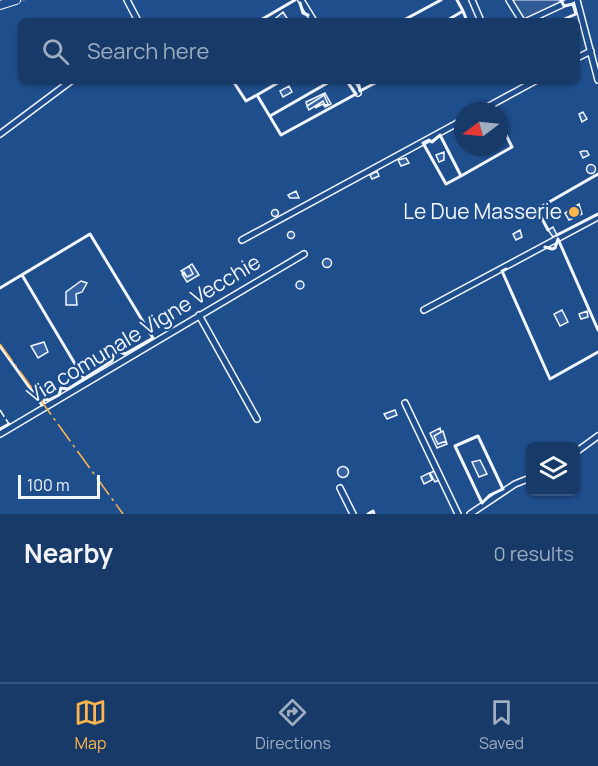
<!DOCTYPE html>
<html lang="en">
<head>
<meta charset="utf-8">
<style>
  :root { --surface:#173a69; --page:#20416f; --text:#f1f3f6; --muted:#9eadc0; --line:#36547d; --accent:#ffb74d }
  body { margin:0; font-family:Manrope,sans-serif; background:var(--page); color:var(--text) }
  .controls { position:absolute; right:18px; bottom:18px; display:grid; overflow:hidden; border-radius:9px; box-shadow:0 2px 4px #0004 }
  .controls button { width:54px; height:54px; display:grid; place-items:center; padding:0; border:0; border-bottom:2px solid var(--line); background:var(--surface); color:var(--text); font:30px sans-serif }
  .compass { position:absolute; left:454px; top:102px; width:54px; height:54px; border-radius:50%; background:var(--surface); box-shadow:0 2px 4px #0004; rotate:254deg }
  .scale { position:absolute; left:18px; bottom:15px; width:82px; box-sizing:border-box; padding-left:6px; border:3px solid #f2f6ff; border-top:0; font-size:16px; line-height:21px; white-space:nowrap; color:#f2f6ff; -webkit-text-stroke:4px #1f4e8c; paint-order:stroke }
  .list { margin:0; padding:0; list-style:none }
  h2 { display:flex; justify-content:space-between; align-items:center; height:78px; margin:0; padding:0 24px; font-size:26px }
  h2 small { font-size:20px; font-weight:400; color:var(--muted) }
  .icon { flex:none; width:33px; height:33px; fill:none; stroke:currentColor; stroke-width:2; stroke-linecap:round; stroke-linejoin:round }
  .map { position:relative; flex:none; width:598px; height:514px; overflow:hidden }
  .search { position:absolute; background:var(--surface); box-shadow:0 2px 4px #0004; left:18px; right:18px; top:18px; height:66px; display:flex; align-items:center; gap:15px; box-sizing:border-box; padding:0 21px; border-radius:9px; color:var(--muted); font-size:22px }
  .sheet { height:168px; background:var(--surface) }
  nav { display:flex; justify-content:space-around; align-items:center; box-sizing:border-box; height:84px; border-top:2px solid var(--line); background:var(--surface); font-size:16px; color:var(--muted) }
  nav a { display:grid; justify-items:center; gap:3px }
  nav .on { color:var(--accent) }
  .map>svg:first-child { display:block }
  .built { fill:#305b95; stroke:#a8bbd7; stroke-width:1.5 }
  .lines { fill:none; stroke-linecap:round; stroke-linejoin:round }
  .stream { stroke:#446ba0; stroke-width:1.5 }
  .building { fill:#3563a3; stroke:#f2f6ff; stroke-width:1.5 }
  .street-casing { stroke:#f2f6ff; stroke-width:8 }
  .primary-casing { stroke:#f2f6ff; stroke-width:10 }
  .street { stroke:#1f4e8c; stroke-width:5 }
  .primary { stroke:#1f4e8c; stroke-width:8 }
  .fence { stroke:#f2f6ff; stroke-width:1.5; stroke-dasharray:8 3; stroke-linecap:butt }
  .wall { stroke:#f2f6ff; stroke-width:3 }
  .power { stroke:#ffb74d; stroke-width:1.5; stroke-dasharray:21 4.5 3 4.5; stroke-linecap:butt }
  .poi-dot { fill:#ffb74d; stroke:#1f4e8c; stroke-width:2 }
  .labels { text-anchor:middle; stroke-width:4.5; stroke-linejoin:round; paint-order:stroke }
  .poi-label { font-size:21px; fill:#f2f6ff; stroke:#1f4e8c; text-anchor:end }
  .street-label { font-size:21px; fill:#f2f6ff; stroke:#1f4e8c }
</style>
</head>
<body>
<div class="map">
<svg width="598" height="514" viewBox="0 0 598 514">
  <rect width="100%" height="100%" fill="#1f4e8c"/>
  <!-- built -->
  <path class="built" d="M512 0H559L561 4 524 19Z"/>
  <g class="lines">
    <!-- stream -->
    <path class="stream" d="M18 2 25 0"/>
  </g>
  <!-- building -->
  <path class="building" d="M283 12 289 21H278L276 18Z
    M289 86 292 92 283 97 280 91Z
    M325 93 331 104 325 107 323 104 315 108 323 101 325 105 328 104 324 95 307 106 306 102Z
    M324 95 328 104 325 105 323 101 309 110 307 106Z
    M583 112 587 119 582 122 579 114Z
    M583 151H587L589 155 583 158 580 152Z
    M444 152V160L439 162 436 155Z
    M406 158 409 163 401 166 398 160Z
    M586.5 169a4.5 4.5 0 1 1 9 0a4.5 4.5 0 1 1-9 0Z
    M377 171 379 176 372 179 370 175Z
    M296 191 299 198H290L288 195Z
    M579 204 582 214 569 220 565 213Z
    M271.5 213a3.5 3.5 0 1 1 7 0a3.5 3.5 0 1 1-7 0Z
    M553 227 557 235 553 237 548 230Z
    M520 230 522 237 516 240 513 234Z
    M287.5 235a3.5 3.5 0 1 1 7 0a3.5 3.5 0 1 1-7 0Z
    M322.5 263a4.5 4.5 0 1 1 9 0a4.5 4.5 0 1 1-9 0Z
    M192 264 199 275 187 282 182 274 184 272 187 277 193 274 189 266Z
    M189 266 193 274 187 277 181 271Z
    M296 285a4 4 0 1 1 8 0a4 4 0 1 1-8 0Z
    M81 281 87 283 82 292 76 294 77 305H66V292Z
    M562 310 568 322 560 326 554 314Z
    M587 311 588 317 581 319 579 314Z
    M44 342 48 352 38 358 31 346Z
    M395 410 397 415 387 419 384 414Z
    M440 428 441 432 434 436 438 444 446 441 447 444 437 448 430 433Z
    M443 431 446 441 438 444 434 436Z
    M480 460 487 474 479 477 472 462Z
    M337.5 472a5.5 5.5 0 1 1 11 0a5.5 5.5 0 1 1-11 0Z
    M434 471 439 480 435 482 430 473Z
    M429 473 432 480 424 484 421 477Z"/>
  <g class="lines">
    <defs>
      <path id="street" d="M127 0 138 21
        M301 0 314 21
        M472 0 481 21
        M509 0 522 21
        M577 0 598 80
        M527 21 572 0
        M577 58 591 51
        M350 81 358 93
        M480 111 535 81
        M0 134 71 81
        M242 240 463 120
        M424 310 598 217
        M199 315 257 419
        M405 403 458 514
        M0 434 304 254
        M576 452 598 436
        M340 488 353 514
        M470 514 515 484 530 478"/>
      <path id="primary" d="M0 5 16 0"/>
    </defs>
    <!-- street casing -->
    <use href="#street" class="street-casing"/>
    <!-- primary casing -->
    <use href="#primary" class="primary-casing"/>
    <!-- street -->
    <use href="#street" class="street"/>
    <!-- primary -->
    <use href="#primary" class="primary"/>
    <!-- fence -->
    <path class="fence" d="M0 410 9 424"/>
    <!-- wall -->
    <path class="wall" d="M300 3 303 13 308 15
      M463 11 467 21
      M259 21 295 0
      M402 21 441 0
      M446 21 463 11 457 0
      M560 21 576 14 573 4 564 6 561 0
      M233 81 246 101 257 95
      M281 81 257 95 281 135 356 94 347 81
      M358 81 360 91 379 81
      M270 116 331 81
      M440 135 461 176 512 147 499 121
      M439 136 432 142 429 140 423 143 446 184 461 176
      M548 230 537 209 598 174
      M557 235 598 214
      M545 247 552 249 555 248 558 239 598 330
      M506 269 502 271 550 379 598 352
      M22 275 84 379
      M0 288 90 234 153 338 125 354 118 351 114 353 112 361 68 389 61 388 59 395 49 400 45 399 42 405 0 346
      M0 429 9 424
      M478 436 503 489 490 495 482 503 455 446Z
      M368 514 373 511 374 514"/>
    <!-- power -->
    <path class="power" d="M0 344 123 514"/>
  </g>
  <!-- markers -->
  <circle class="poi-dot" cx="574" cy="212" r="6"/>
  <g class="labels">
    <!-- poi labels -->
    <g class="poi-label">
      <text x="562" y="219">Le Due Masserie</text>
    </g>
    <!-- street labels -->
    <g class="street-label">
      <text transform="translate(144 329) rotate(-31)" y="7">Via comunale Vigne Vecchie</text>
    </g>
  </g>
</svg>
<div class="controls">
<button><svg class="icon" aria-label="layers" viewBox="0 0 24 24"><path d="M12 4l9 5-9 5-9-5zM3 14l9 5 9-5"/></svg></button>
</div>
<svg class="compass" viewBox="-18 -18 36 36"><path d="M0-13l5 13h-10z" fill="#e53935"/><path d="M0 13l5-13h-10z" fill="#9eadc0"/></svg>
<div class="scale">100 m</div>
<div class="search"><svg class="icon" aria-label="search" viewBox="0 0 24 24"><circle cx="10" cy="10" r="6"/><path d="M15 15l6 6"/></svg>Search here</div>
</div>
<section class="sheet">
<h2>Nearby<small>0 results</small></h2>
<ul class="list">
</ul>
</section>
<nav>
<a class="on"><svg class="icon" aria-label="map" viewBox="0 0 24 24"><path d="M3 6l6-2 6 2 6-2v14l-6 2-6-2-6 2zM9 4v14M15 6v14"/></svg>Map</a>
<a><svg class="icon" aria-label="directions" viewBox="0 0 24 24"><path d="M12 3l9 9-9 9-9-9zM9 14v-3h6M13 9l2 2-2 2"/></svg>Directions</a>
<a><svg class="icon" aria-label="saved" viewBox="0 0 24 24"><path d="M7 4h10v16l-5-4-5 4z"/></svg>Saved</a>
</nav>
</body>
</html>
